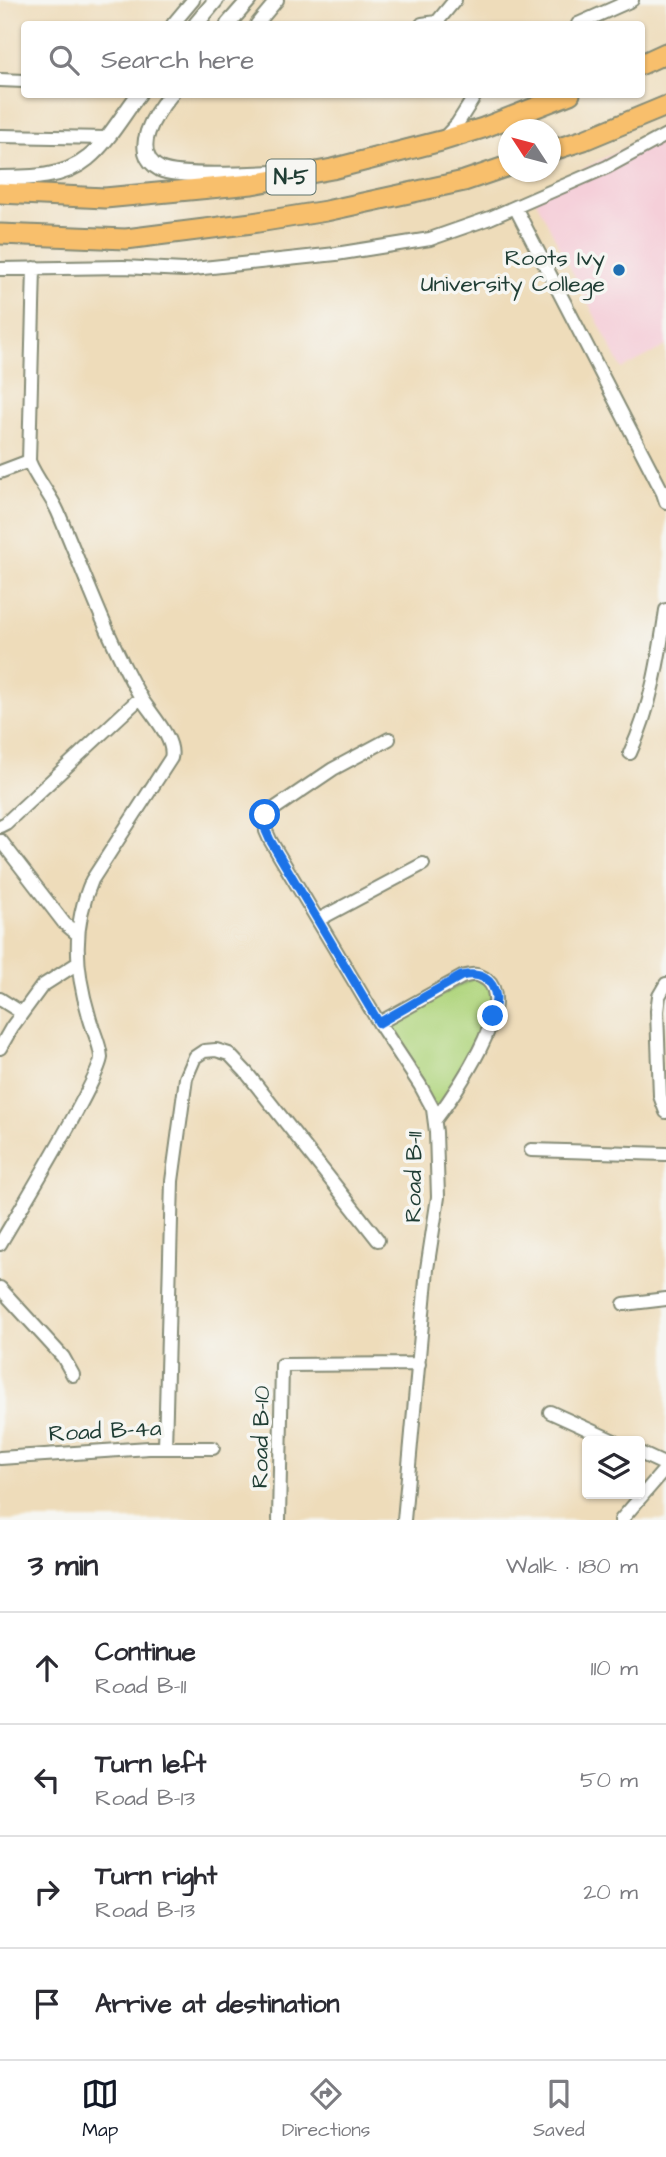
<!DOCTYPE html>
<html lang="en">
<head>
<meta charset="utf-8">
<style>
  :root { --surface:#fff; --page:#f7f7f7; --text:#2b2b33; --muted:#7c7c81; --line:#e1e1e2; --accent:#111827 }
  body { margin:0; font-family:"Architects Daughter",sans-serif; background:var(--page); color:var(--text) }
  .controls { position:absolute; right:21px; bottom:21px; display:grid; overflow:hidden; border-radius:7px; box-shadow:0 2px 5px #0004 }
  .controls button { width:63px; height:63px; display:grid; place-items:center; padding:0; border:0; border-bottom:2px solid var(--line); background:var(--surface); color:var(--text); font:35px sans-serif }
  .compass { position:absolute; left:498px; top:119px; width:63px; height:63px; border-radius:50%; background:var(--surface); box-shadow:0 2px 5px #0004; rotate:306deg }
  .stop { position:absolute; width:21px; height:21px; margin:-16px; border:5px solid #1a73e8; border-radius:50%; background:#fff }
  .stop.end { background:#1a73e8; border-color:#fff; box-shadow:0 2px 7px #0008 }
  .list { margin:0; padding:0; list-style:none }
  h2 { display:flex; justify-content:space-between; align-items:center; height:91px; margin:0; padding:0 28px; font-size:30px }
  h2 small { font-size:23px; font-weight:400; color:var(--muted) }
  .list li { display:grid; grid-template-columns:46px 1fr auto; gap:21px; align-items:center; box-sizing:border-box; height:112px; padding:0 28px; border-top:2px solid var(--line) }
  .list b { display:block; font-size:26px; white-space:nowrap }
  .list p { margin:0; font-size:23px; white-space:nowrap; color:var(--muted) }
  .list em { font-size:23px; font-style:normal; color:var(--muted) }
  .icon { flex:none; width:38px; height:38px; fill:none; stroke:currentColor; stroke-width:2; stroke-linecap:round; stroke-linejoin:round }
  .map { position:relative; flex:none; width:666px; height:1520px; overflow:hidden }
  .search { position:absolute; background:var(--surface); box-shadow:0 2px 5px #0004; left:21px; right:21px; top:21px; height:77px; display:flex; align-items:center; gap:18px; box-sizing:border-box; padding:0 24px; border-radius:7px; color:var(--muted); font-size:26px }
  .sheet { height:539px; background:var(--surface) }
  nav { display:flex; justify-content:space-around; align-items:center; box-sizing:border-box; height:98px; border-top:2px solid var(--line); background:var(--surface); font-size:19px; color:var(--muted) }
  nav a { display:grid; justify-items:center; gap:4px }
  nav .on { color:var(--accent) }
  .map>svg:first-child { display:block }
  .built { fill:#f5cfd9 }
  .green { fill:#b1d67f; stroke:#688a5a; stroke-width:2 }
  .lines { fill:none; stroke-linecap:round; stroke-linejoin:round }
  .minor-casing { stroke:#868c77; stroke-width:16 }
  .tertiary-casing { stroke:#868c77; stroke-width:18 }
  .trunk-casing { stroke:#868c77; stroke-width:23 }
  .minor { stroke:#fff; stroke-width:12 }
  .tertiary { stroke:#fff; stroke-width:14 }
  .trunk { stroke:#f8bf6c; stroke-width:19 }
  .route { stroke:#1a73e8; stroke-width:9 }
  .poi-dot { fill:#1f6fb2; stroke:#f6f6f2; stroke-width:2.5 }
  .labels { text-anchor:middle; stroke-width:7; stroke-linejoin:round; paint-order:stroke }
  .shield { fill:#f6f6f2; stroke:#60746d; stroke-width:2 }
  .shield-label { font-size:21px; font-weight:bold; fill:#1f3d34 }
  .poi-label { font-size:23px; fill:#1f3d34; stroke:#f6f6f2; text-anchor:end }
  .street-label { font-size:23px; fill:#1f3d34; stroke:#f6f6f2 }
</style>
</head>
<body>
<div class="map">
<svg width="666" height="1520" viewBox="0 0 666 1520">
  <rect width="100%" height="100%" fill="#f6f6f2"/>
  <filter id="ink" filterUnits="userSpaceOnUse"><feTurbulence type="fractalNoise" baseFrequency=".0143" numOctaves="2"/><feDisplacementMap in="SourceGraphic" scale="14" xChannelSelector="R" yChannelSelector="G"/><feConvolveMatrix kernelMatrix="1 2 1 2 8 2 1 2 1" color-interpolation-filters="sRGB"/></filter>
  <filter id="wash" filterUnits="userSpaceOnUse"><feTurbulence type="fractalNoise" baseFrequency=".00686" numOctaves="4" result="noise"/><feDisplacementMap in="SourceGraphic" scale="28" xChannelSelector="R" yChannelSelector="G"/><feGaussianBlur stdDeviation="1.57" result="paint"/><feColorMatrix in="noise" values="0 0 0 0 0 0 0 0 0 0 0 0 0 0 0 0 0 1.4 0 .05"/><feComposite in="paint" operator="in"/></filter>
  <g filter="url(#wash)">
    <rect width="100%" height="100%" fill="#eedcba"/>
    <!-- built -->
    <path class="built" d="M658 130 666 146V346L622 369 533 195Z"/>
    <!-- green -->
    <path class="green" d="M475 977 489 986 493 997 478 1047 435 1117 383 1025Z"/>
  </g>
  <g filter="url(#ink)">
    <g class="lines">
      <defs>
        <path id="minor" d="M173 24 193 0
          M257 24 277 0
          M422 24 437 22 455 0
          M578 24 632 0
          M0 80 24 81
          M0 136 106 138
          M444 138 457 124 476 94
          M515 207 663 493 666 502
          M0 269 123 267 184 270 336 254 430 239 490 218 607 167 666 135
          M0 472 29 461
          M389 739 333 769 265 815 266 831 270 840 379 1023 420 1085 433 1109 436 1132 438 1197 427 1269 404 1520
          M630 753C651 708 659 658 666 610
          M0 826 6 823 141 697
          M1 841 64 923 77 934
          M318 920 423 864
          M666 984 659 996 657 1011 660 1096 666 1112
          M0 999 22 1013
          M379 1023 462 977C472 974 478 973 487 980 518 1005 452 1097 435 1120
          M0 1048 12 1027 42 986 78 963
          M531 1150 666 1154
          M0 1244C15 1218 102 1075 101 1057 100 1043 92 1029 89 1016 75 969 72 926 92 880L171 758C176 740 151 714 141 698 107 638 85 575 58 512 50 494 36 479 29 461L34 268
          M0 1288 63 1357 73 1375
          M624 1304 666 1299
          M550 1412 614 1441
          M165 1448 172 1181 186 1078 195 1057 204 1051 216 1050 229 1054 246 1072 378 1240
          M640 1453 666 1465
          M0 1458 149 1448H213
          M279 1520 282 1365 419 1364
          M621 1520 666 1468"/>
        <path id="tertiary" d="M196 24 216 0
          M228 24 249 0
          M171 94C156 112 128 152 160 169 179 178 250 174 274 173
          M0 178C30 178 64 178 88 158 107 143 124 113 139 94"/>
        <path id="trunk" d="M642 64 666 53
          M550 151 584 140 666 106
          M0 193 105 198 252 184 332 169 441 141 483 128 570 94
          M0 234 126 239 252 223 326 211 464 181 508 166"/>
      </defs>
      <!-- minor casing -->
      <use href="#minor" class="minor-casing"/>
      <!-- tertiary casing -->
      <use href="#tertiary" class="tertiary-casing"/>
      <!-- trunk casing -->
      <use href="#trunk" class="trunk-casing"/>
      <!-- minor -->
      <use href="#minor" class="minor"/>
      <!-- tertiary -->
      <use href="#tertiary" class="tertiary"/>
      <!-- trunk -->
      <use href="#trunk" class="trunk"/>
    </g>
  </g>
  <g class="lines" filter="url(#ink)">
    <!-- route -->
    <path class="route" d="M265 815 266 831 270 840 379 1023 461 976C479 972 494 978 496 998 496 1003 494 1010 493 1016"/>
  </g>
  <!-- markers -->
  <circle class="poi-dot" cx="619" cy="270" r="7"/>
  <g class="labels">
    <!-- shield labels -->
    <rect class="shield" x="266.5" y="159.5" width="49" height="35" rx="5"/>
    <g class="shield-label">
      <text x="291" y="184">N-5</text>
    </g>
    <!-- poi labels -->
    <g class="poi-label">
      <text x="605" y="265">Roots Ivy<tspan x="605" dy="26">University College</tspan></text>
    </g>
    <!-- street labels -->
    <g class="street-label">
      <text transform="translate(413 1177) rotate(-89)" y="8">Road B-11</text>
      <text transform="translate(105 1430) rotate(-3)" y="8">Road B-4a</text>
      <text transform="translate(260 1437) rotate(-89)" y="8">Road B-10</text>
    </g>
  </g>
</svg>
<div class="controls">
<button><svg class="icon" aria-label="layers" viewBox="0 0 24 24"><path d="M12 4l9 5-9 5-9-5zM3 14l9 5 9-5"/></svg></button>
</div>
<svg class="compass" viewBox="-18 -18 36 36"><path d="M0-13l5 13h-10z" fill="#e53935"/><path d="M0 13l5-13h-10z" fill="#7c7c81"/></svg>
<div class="stop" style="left:265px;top:815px"></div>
<div class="stop end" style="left:493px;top:1016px"></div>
<div class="search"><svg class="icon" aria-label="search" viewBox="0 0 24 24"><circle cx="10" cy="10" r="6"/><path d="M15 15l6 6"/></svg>Search here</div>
</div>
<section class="sheet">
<h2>3 min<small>Walk · 180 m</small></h2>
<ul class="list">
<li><svg class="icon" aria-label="ahead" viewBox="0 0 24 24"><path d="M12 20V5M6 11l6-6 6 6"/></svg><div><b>Continue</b><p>Road B-11</p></div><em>110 m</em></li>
<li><svg class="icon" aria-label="left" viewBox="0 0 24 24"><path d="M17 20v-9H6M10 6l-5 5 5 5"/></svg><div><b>Turn left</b><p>Road B-13</p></div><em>50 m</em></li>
<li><svg class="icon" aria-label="right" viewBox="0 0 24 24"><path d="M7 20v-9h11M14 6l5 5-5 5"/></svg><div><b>Turn right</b><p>Road B-13</p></div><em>20 m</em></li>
<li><svg class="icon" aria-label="arrive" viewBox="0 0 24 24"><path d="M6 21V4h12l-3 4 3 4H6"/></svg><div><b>Arrive at destination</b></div></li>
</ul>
</section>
<nav>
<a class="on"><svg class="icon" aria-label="map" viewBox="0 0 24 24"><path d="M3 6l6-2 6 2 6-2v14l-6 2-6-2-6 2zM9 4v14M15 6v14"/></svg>Map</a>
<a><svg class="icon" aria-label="directions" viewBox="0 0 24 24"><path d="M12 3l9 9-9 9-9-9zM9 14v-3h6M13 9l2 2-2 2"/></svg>Directions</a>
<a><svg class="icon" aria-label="saved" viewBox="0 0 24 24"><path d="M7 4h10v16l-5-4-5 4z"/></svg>Saved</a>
</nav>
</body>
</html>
